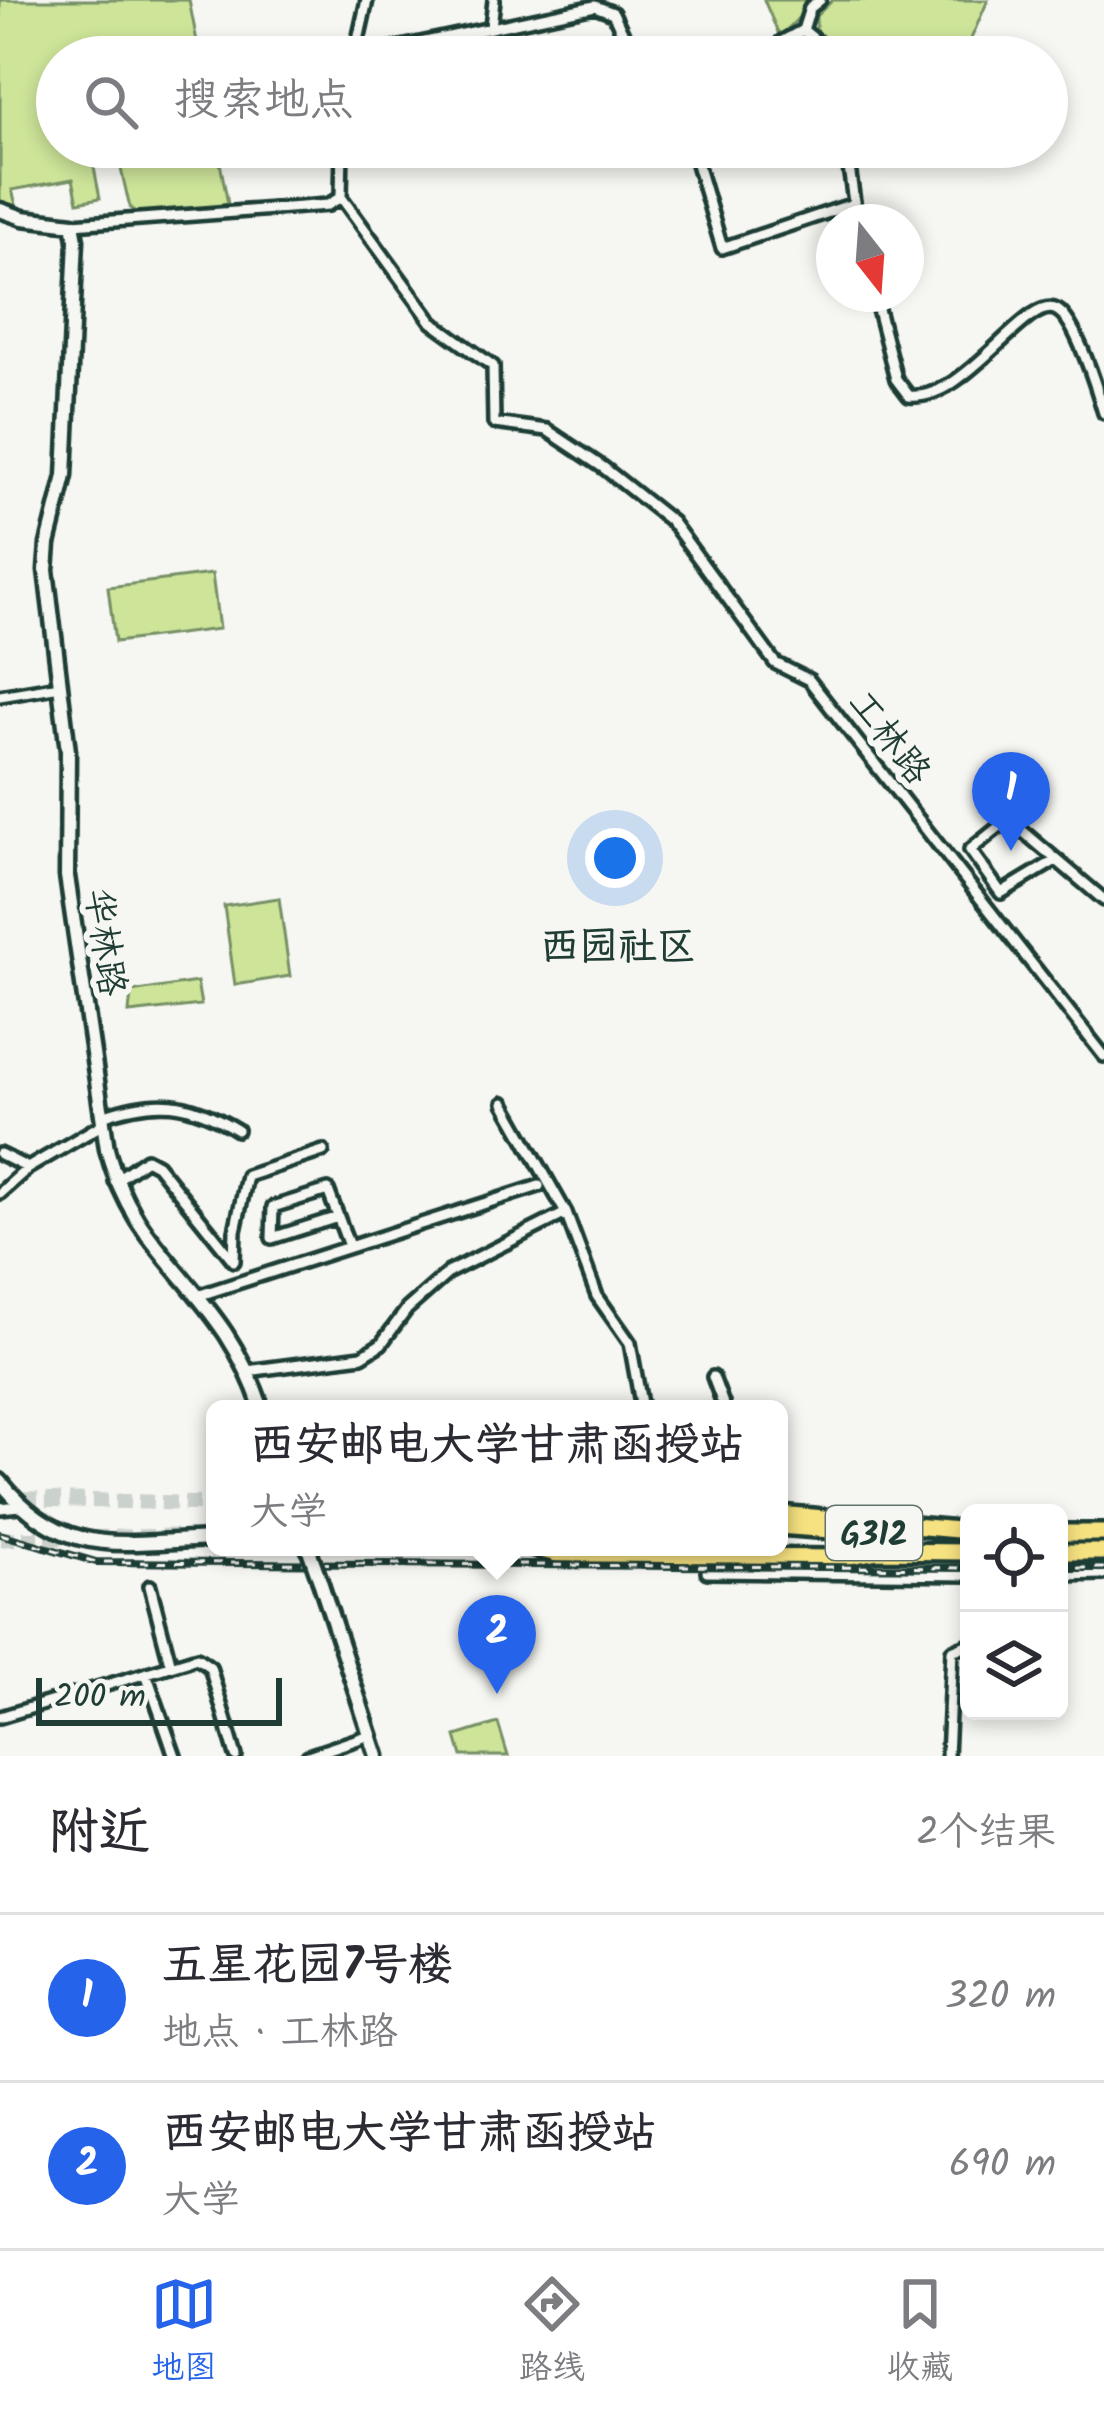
<!DOCTYPE html>
<html lang="zh">
<head>
<meta charset="utf-8">
<style>
  :root { --surface:#fff; --page:#f7f7f7; --text:#2b2b33; --muted:#7c7c81; --line:#e1e1e2; --accent:#2563eb }
  body { margin:0; font-family:Kalam,"LXGW WenKai TC",sans-serif; background:var(--page); color:var(--text) }
  .controls { position:absolute; right:36px; bottom:36px; display:grid; overflow:hidden; border-radius:18px; box-shadow:0 6px 18px #0003 }
  .controls button { width:108px; height:108px; display:grid; place-items:center; padding:0; border:0; border-bottom:3px solid var(--line); background:var(--surface); color:var(--text); font:60px sans-serif }
  .compass { position:absolute; left:816px; top:204px; width:108px; height:108px; border-radius:50%; background:var(--surface); box-shadow:0 6px 18px #0003; rotate:163deg }
  .scale { position:absolute; left:36px; bottom:30px; width:246px; box-sizing:border-box; padding-left:12px; border:6px solid #1f3d34; border-top:0; font-size:33px; line-height:42px; white-space:nowrap; color:#1f3d34; -webkit-text-stroke:9px #f6f6f2; paint-order:stroke }
  .you { position:absolute; left:615px; top:858px; width:42px; height:42px; margin:-30px; border:9px solid #fff; border-radius:50%; background:#1a73e8; box-shadow:0 0 0 18px #1a73e833 }
  .badge { display:grid; place-items:center; width:78px; height:78px; border-radius:50%; background:var(--accent); color:#fff; font-size:39px; font-weight:700 }
  .pin { position:absolute; translate:-50% -99px; filter:drop-shadow(0 3px 6px #0008) }
  .pin::after { content:''; position:absolute; top:63px; width:42px; height:36px; background:inherit; clip-path:polygon(0 0,100% 0,50% 100%) }
  .popup { position:absolute; left:206px; top:1400px; width:582px; height:156px; box-sizing:border-box; display:grid; place-content:center; border-radius:18px; background:var(--surface); filter:drop-shadow(0 3px 9px #0005); font-size:39px; white-space:nowrap; color:var(--muted) }
  .popup b { font-size:45px; color:var(--text) }
  .popup::after { content:''; position:absolute; left:50%; top:100%; margin-left:-24px; border:24px solid transparent; border-top-color:var(--surface) }
  .list { margin:0; padding:0; list-style:none }
  h2 { display:flex; justify-content:space-between; align-items:center; height:156px; margin:0; padding:0 48px; font-size:51px }
  h2 small { font-size:39px; font-weight:400; color:var(--muted) }
  .list li { display:grid; grid-template-columns:78px 1fr auto; gap:36px; align-items:center; box-sizing:border-box; height:168px; padding:0 48px; border-top:3px solid var(--line) }
  .list b { display:block; font-size:45px; white-space:nowrap }
  .list p { margin:0; font-size:39px; white-space:nowrap; color:var(--muted) }
  .list em { font-size:39px; font-style:normal; color:var(--muted) }
  .icon { flex:none; width:66px; height:66px; fill:none; stroke:currentColor; stroke-width:2; stroke-linecap:round; stroke-linejoin:round }
  .map { position:relative; flex:none; width:1104px; height:1756px; overflow:hidden }
  .search { position:absolute; background:var(--surface); box-shadow:0 6px 18px #0003; left:36px; right:36px; top:36px; height:132px; display:flex; align-items:center; gap:30px; box-sizing:border-box; padding:0 42px; border-radius:66px; color:var(--muted); font-size:45px }
  .sheet { height:492px; background:var(--surface) }
  nav { display:flex; justify-content:space-around; align-items:center; box-sizing:border-box; height:168px; border-top:3px solid var(--line); background:var(--surface); font-size:33px; color:var(--muted) }
  nav a { display:grid; justify-items:center; gap:6px }
  nav .on { color:var(--accent) }
  .map>svg:first-child { display:block }
  .green { fill:#cde499; stroke:#769066; stroke-width:3 }
  .lines { fill:none; stroke-linecap:round; stroke-linejoin:round }
  .highway-tunnel { stroke:#cbd1cc; stroke-width:15; stroke-dasharray:15 8; stroke-linecap:butt }
  .street-casing { stroke:#1f3d34; stroke-width:18 }
  .secondary-casing { stroke:#1f3d34; stroke-width:21 }
  .highway-casing { stroke:#1f3d34; stroke-width:24 }
  .street { stroke:#f6f6f2; stroke-width:9 }
  .secondary { stroke:#f6f6f2; stroke-width:12 }
  .highway { stroke:#f7e281; stroke-width:15 }
  .rail-casing { stroke:#1f3d34; stroke-width:8 }
  .rail { stroke:#f6f6f2; stroke-width:3; stroke-dasharray:9; stroke-linecap:butt }
  .secondary-bridge-casing { stroke:#1f3d34; stroke-width:21; stroke-linecap:butt }
  .secondary-bridge { stroke:#f6f6f2; stroke-width:12 }
  .labels { text-anchor:middle; stroke-width:12; stroke-linejoin:round; paint-order:stroke }
  .shield { fill:#f6f6f2; stroke:#60746d; stroke-width:3 }
  .shield-label { font-size:33px; font-weight:bold; fill:#1f3d34 }
  .street-label { font-size:36px; fill:#1f3d34; stroke:#f6f6f2 }
  .neighbourhood-label { font-size:39px; font-weight:bold; fill:#1f3d34; stroke:#f6f6f2 }
</style>
</head>
<body>
<div class="map">
<svg width="1104" height="1756" viewBox="0 0 1104 1756">
  <rect width="100%" height="100%" fill="#f6f6f2"/>
  <filter id="ink" filterUnits="userSpaceOnUse"><feTurbulence type="fractalNoise" baseFrequency=".00833" numOctaves="2"/><feDisplacementMap in="SourceGraphic" scale="24" xChannelSelector="R" yChannelSelector="G"/><feConvolveMatrix kernelMatrix="1 2 1 2 8 2 1 2 1" color-interpolation-filters="sRGB"/></filter>
  <g filter="url(#ink)">
    <!-- green -->
    <path class="green" d="M0 0H189L200 57H57V147H90L100 198 78 202 73 179 12 190 17 208 0 203Z
      M764 0H815C802 11 793 28 779 35Z
      M833 0H988L963 57 948 51 840 57 816 30V16Z
      M116 147H217L228 204 141 216 130 208Z
      M212 574 219 629 115 642 108 587Z
      M279 898 290 976 235 985 224 906Z
      M197 982 201 1005 129 1013 131 992Z
      M498 1723 508 1756H462L456 1736Z"/>
    <g class="lines">
      <!-- highway-tunnel -->
      <path class="highway-tunnel" d="M0 1498 215 1504
        M0 1539 183 1536"/>
      <defs>
        <path id="street" d="M491 27 494 0
          M803 30 836 57
          M781 42 803 30 810 8 820 0
          M355 54 367 0
          M354 57 595 6 613 13 634 57
          M342 147 341 197 432 322 493 366 494 423 547 430 604 468 672 522 775 663 809 680 1104 1056
          M692 147 722 248 853 204
          M846 147 857 222
          M73 224 328 205 341 197
          M874 294 896 379 909 396C967 402 1027 293 1057 310 1076 320 1098 392 1104 413
          M0 696 60 686
          M1056 860 1001 893 970 850 1000 826 1019 828 1104 900
          M504 1103 566 1213 597 1296 630 1343 642 1409
          M102 1116C156 1097 188 1100 237 1130
          M0 1154 28 1168
          M115 1181 146 1159 157 1165 234 1261 235 1231 247 1176 323 1151
          M0 1193 28 1168 103 1124
          M338 1217 272 1238 273 1207 328 1190 349 1246
          M197 1296 539 1186
          M247 1371 362 1356 381 1344 407 1309 449 1272 566 1213
          M713 1377 725 1409
          M0 1508 20 1506
          M707 1572 969 1575
          M1059 1575 1104 1574
          M150 1586 171 1666
          M146 1673 175 1756
          M0 1717 197 1658 210 1667 236 1756
          M308 1756 370 1735
          M947 1756 952 1651 969 1644"/>
        <path id="secondary" d="M0 210 23 218 73 224 76 240 65 476 48 544 46 570 68 751 67 876 107 1149C129 1235 180 1265 226 1334 241 1357 253 1383 262 1409
          M0 1481C64 1561 123 1542 215 1539
          M320 1581 377 1756"/>
        <path id="highway" d="M779 1514 969 1531
          M779 1526 894 1535
          M1059 1533H1104
          M531 1547 564 1556 838 1558 877 1551
          M870 1551 969 1552
          M1059 1552H1104"/>
      </defs>
      <!-- street casing -->
      <use href="#street" class="street-casing"/>
      <!-- secondary casing -->
      <use href="#secondary" class="secondary-casing"/>
      <!-- highway casing -->
      <use href="#highway" class="highway-casing"/>
      <!-- street -->
      <use href="#street" class="street"/>
      <!-- secondary -->
      <use href="#secondary" class="secondary"/>
      <!-- highway -->
      <use href="#highway" class="highway"/>
      <defs>
        <path id="rail" d="M0 1534 96 1562 969 1568
          M1059 1568H1104"/>
      </defs>
      <!-- rail casing -->
      <use href="#rail" class="rail-casing"/>
      <!-- rail -->
      <use href="#rail" class="rail"/>
      <defs>
        <path id="secondary-bridge" d="M308 1547 320 1581"/>
      </defs>
      <!-- secondary-bridge casing -->
      <use href="#secondary-bridge" class="secondary-bridge-casing"/>
      <!-- secondary-bridge -->
      <use href="#secondary-bridge" class="secondary-bridge"/>
    </g>
  </g>
  <g class="labels">
    <!-- shield labels -->
    <rect class="shield" x="826" y="1506" width="96" height="54" rx="9"/>
    <g class="shield-label">
      <text x="874" y="1545">G312</text>
    </g>
    <!-- street labels -->
    <g class="street-label">
      <text transform="translate(891 736) rotate(52)" y="13">工林路</text>
      <text transform="translate(107 942) rotate(82)" y="13">华林路</text>
    </g>
    <!-- neighbourhood labels -->
    <g class="neighbourhood-label">
      <text x="618" y="959">西园社区</text>
    </g>
  </g>
</svg>
<div class="controls">
<button><svg class="icon" aria-label="locate" viewBox="0 0 24 24"><circle cx="12" cy="12" r="6"/><path d="M12 2v4M12 18v4M2 12h4M18 12h4"/></svg></button>
<button><svg class="icon" aria-label="layers" viewBox="0 0 24 24"><path d="M12 4l9 5-9 5-9-5zM3 14l9 5 9-5"/></svg></button>
</div>
<svg class="compass" viewBox="-18 -18 36 36"><path d="M0-13l5 13h-10z" fill="#e53935"/><path d="M0 13l5-13h-10z" fill="#7c7c81"/></svg>
<div class="scale">200 m</div>
<div class="you"></div>
<div class="pin badge" style="left:1011px;top:851px">1</div>
<div class="pin badge" style="left:497px;top:1694px">2</div>
<div class="popup"><b>西安邮电大学甘肃函授站</b>大学</div>
<div class="search"><svg class="icon" aria-label="search" viewBox="0 0 24 24"><circle cx="10" cy="10" r="6"/><path d="M15 15l6 6"/></svg>搜索地点</div>
</div>
<section class="sheet">
<h2>附近<small>2个结果</small></h2>
<ul class="list">
<li><span class="badge">1</span><div><b>五星花园7号楼</b><p>地点 · 工林路</p></div><em>320 m</em></li>
<li><span class="badge">2</span><div><b>西安邮电大学甘肃函授站</b><p>大学</p></div><em>690 m</em></li>
</ul>
</section>
<nav>
<a class="on"><svg class="icon" aria-label="map" viewBox="0 0 24 24"><path d="M3 6l6-2 6 2 6-2v14l-6 2-6-2-6 2zM9 4v14M15 6v14"/></svg>地图</a>
<a><svg class="icon" aria-label="directions" viewBox="0 0 24 24"><path d="M12 3l9 9-9 9-9-9zM9 14v-3h6M13 9l2 2-2 2"/></svg>路线</a>
<a><svg class="icon" aria-label="saved" viewBox="0 0 24 24"><path d="M7 4h10v16l-5-4-5 4z"/></svg>收藏</a>
</nav>
</body>
</html>
